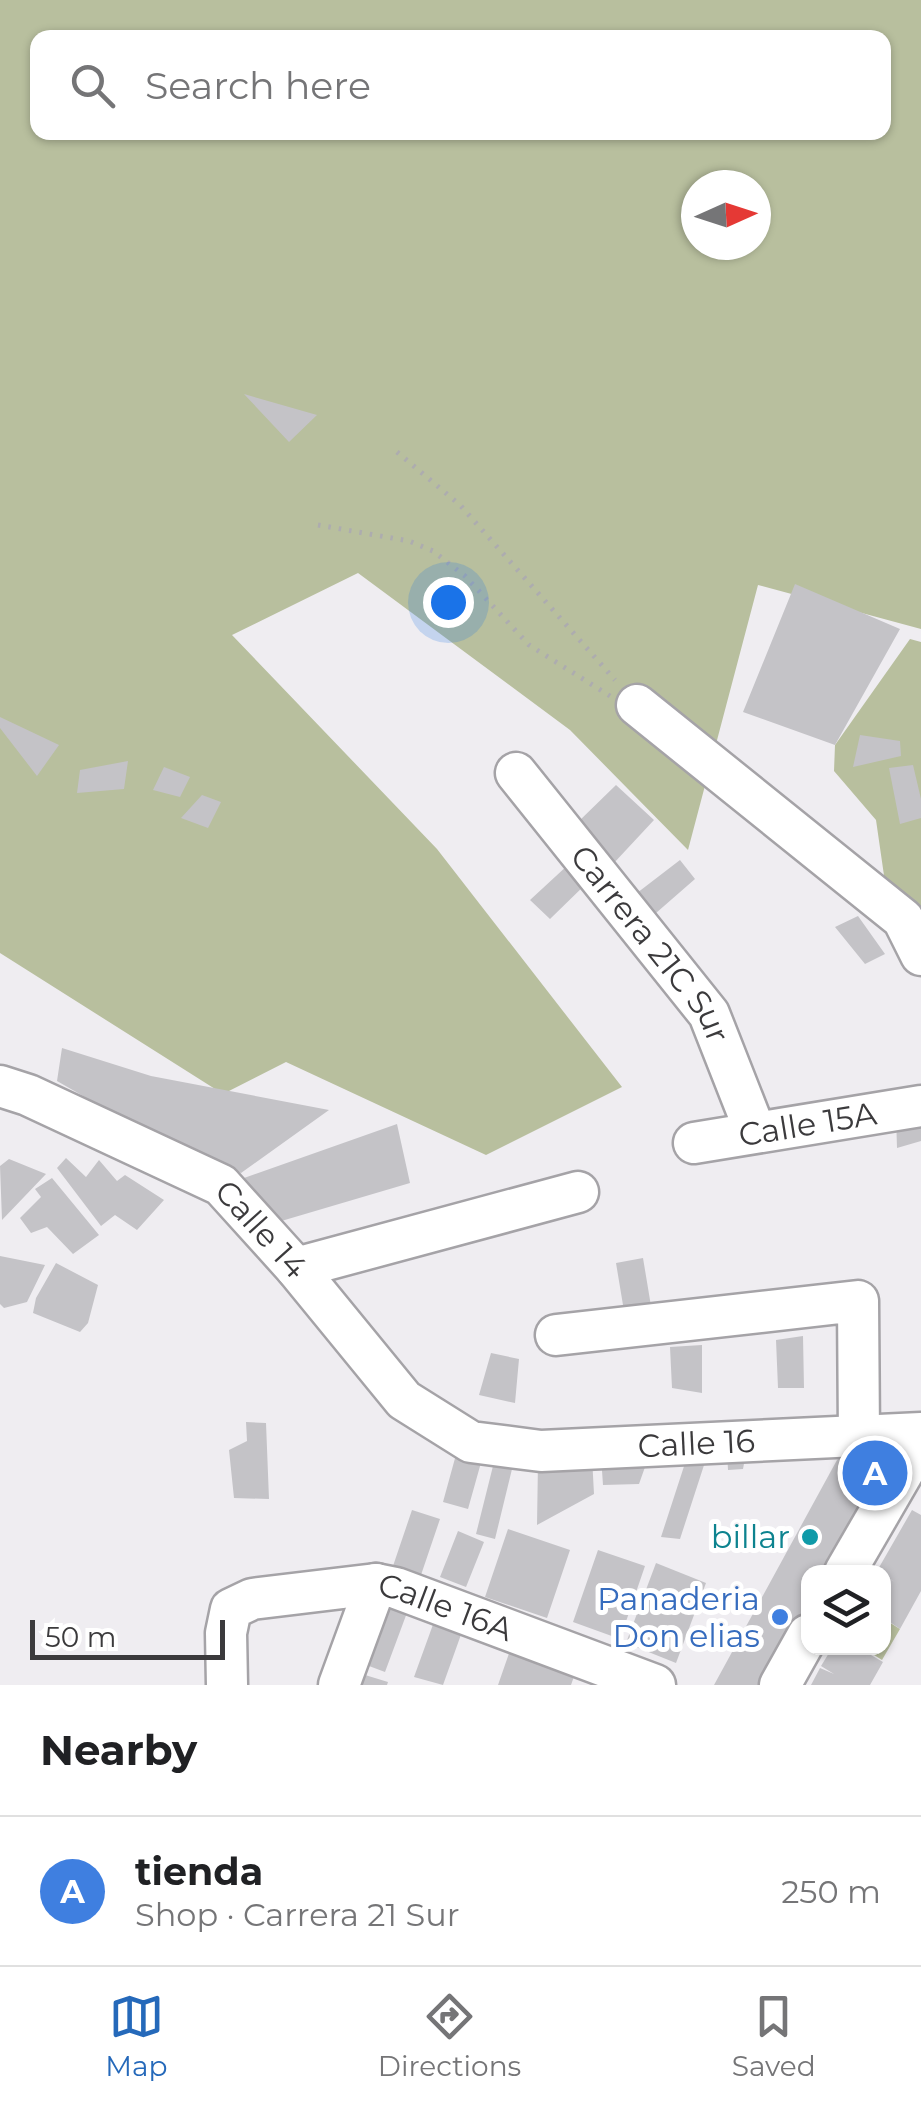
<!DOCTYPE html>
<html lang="en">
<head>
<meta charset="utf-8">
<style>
  :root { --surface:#fff; --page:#f6f6f6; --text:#202124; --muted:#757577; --line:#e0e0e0; --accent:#2569ba }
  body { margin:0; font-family:Montserrat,sans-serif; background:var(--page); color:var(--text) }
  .controls { position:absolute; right:30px; bottom:30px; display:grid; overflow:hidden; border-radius:20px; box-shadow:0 2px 8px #0004 }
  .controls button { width:90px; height:90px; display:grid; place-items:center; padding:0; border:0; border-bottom:2px solid var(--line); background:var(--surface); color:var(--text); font:50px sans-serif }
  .compass { position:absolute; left:681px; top:170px; width:90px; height:90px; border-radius:50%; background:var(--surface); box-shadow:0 2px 8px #0004; rotate:87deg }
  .scale { position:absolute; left:30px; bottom:25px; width:195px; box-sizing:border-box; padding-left:10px; border:5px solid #3b3a3c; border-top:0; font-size:28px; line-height:35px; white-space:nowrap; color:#3b3a3c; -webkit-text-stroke:8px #fff; paint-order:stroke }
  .you { position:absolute; left:448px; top:602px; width:35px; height:35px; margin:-25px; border:8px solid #fff; border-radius:50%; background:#1a73e8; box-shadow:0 0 0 15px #1a73e833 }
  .badge { display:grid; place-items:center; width:65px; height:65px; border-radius:50%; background:var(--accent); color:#fff; font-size:32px; font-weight:700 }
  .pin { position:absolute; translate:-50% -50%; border:5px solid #fff; box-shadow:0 2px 10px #0006 }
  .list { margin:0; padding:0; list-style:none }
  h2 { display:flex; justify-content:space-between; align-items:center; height:130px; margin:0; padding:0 40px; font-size:42px }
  h2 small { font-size:32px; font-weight:400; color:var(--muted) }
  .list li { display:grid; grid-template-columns:65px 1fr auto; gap:30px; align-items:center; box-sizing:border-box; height:150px; padding:0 40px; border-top:2px solid var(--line) }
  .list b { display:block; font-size:38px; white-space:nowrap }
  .list p { margin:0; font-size:32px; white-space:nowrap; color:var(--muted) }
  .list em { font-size:32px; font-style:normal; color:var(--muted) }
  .icon { flex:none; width:55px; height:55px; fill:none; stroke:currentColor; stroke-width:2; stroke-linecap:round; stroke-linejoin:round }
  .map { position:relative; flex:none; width:921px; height:1685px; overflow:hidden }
  .search { position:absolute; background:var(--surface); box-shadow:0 2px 8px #0004; left:30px; right:30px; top:30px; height:110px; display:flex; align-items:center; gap:25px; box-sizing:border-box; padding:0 35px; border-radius:20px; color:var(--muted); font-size:38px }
  .sheet { height:280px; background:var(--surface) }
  nav { display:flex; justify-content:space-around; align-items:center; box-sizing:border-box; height:140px; border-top:2px solid var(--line); background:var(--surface); font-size:28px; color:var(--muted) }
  nav a { display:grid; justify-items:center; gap:5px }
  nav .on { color:var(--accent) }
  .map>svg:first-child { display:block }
  .green { fill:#b8bf9e; fill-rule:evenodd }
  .building { fill:#c4c3c7 }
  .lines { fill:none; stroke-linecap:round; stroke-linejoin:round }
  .minor-casing { stroke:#a5a3a7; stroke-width:45 }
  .path { stroke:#adacaf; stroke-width:5; stroke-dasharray:2.5 8; stroke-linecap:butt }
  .minor { stroke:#fff; stroke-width:40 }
  .culture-dot { fill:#0f9aa8; stroke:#fff; stroke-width:4 }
  .shop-dot { fill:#3f7fe0; stroke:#fff; stroke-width:4 }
  .labels { text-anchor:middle; stroke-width:10; stroke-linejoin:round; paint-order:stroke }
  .street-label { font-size:32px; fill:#3b3a3c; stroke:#fff }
  .culture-label { font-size:32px; fill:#0d838f; stroke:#fff; text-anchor:end }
  .shop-label { font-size:32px; fill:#366cbe; stroke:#fff; text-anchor:end }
</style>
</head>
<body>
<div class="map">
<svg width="921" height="1685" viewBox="0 0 921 1685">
  <rect width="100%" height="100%" fill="#efedf1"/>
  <!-- green -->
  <path class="green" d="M0 0H921V629L758 585 688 850 570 730 358 573 232 635 437 849 622 1087 486 1155 286 1062 223 1094 0 953ZM38 38H884V132H38ZM696 185H756V245H696Z
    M910 639 921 642V969L890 917 876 820 834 771 835 745Z
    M884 1619 900 1629 882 1660 863 1648H884Z"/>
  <!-- building -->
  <path class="building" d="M244 394 317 415 289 442Z
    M795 584 900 629 835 745 743 712Z
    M0 717 59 745 37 776 0 728Z
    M860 735 900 741 901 756 853 767Z
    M128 761 124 789 77 793 80 770Z
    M913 765 921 799V818L900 824 889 768Z
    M164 767 190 777 180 797 153 790Z
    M616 785 654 820 613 864 577 823Z
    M202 795 221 802 208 828 181 818Z
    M680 860 695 879 656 913 637 893Z
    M569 864 589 881 550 919 530 900Z
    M858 916 885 954 865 964 835 927Z
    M62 1048 151 1076 329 1110 241 1173 151 1135 57 1081Z
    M921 1111V1141L897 1148 896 1115Z
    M397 1124 410 1183 278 1222 244 1178Z
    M66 1158 86 1177 99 1160 117 1181 125 1175 164 1200 137 1230 115 1215 101 1226 57 1168Z
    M9 1159 46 1174 2 1220 0 1166Z
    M52 1178 99 1235 73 1254 47 1227 31 1233 20 1218 41 1197 35 1189Z
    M0 1256 45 1265 27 1302 4 1308 0 1304Z
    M643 1258 652 1312 625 1317 616 1263Z
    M56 1263 98 1285 88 1323 80 1332 33 1313 36 1298Z
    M803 1336 804 1388H778L776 1340Z
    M702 1345V1393L672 1388 670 1347Z
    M491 1353 519 1359 515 1403 479 1395Z
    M246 1422 266 1423 269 1499 234 1498 229 1450 247 1441Z
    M858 1442 901 1453 835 1572H808V1620L772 1685H714L837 1460Z
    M457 1451 482 1459 468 1509 443 1502Z
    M727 1451 746 1453 743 1469 728 1470Z
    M650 1453 639 1484 603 1485 601 1456Z
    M688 1454 706 1459 680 1539 661 1537Z
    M592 1457 594 1494 537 1525 538 1462Z
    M494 1462 513 1465 495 1539 476 1534Z
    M412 1510 440 1519 421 1575 393 1566Z
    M912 1510 921 1515V1591L900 1629 884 1618V1576L895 1582 877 1571Z
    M508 1529 570 1550 547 1618 485 1597Z
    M458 1531 484 1542 466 1587 440 1577Z
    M598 1550 645 1566 620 1639 573 1622Z
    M656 1563 706 1583 676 1663 626 1643Z
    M384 1602 408 1610 385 1672 361 1663Z
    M435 1619 463 1629 443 1685 414 1677Z
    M513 1642 578 1665 571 1685H498Z
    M832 1648H859L883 1662 870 1685H811L820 1668 834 1674 821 1666Z
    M352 1671 388 1682 387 1685H348Z"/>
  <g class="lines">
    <defs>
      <g id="minor">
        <path d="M637 705 903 919 921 955"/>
        <path id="s1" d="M516 773 709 1014 755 1131"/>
        <path id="s2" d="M0 1086 28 1095 221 1185 296 1268 404 1400 471 1442 541 1451 921 1433"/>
        <path id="s3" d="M694 1143 921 1106"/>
        <path d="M296 1268 578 1192"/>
        <path d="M556 1335 858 1301 859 1438"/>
        <path d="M845 1572 921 1441"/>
        <path id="s4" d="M227 1685 226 1633 231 1609 252 1599 376 1584 396 1588 655 1685"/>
        <path d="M339 1685 376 1584"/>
        <path d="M780 1685 808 1635"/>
      </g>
    </defs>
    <!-- minor casing -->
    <use href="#minor" class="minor-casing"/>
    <!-- path -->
    <path class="path" d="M397 452 460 505 615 680
      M318 525 409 541 433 551 465 576 529 645 610 696"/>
    <!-- minor -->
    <use href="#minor" class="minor"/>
  </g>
  <!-- markers -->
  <circle class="culture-dot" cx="810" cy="1537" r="10"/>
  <circle class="shop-dot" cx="780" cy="1617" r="10"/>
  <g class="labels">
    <!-- street labels -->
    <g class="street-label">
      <text dy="11" stroke="none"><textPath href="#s1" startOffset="218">Carrera 21C Sur</textPath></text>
      <text dy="11" stroke="none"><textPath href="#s3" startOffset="115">Calle 15A</textPath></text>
      <text dy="11" stroke="none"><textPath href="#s2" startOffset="302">Calle 14</textPath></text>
      <text dy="11" stroke="none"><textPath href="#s2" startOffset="830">Calle 16</textPath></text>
      <text dy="11" stroke="none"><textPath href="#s4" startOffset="298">Calle 16A</textPath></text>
    </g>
    <!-- culture labels -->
    <g class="culture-label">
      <text x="790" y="1548">billar</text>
    </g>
    <!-- shop labels -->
    <g class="shop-label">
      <text x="760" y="1610">Panaderia<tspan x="760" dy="37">Don elias</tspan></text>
    </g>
  </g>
</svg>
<div class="controls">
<button><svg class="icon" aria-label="layers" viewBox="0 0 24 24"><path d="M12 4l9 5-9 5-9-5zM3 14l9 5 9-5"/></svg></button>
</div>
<svg class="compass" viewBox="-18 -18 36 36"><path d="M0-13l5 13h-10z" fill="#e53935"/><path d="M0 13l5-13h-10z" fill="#757577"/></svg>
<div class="scale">50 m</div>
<div class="you"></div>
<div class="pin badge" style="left:875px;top:1473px;background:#3f7fe0">A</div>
<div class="search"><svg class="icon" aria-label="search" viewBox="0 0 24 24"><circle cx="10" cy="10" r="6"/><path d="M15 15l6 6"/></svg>Search here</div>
</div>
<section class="sheet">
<h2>Nearby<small></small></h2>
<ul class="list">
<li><span class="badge" style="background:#3f7fe0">A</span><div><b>tienda</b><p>Shop · Carrera 21 Sur</p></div><em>250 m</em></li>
</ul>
</section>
<nav>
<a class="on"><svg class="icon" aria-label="map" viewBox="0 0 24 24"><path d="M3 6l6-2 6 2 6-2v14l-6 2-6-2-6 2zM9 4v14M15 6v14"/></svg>Map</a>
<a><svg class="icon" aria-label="directions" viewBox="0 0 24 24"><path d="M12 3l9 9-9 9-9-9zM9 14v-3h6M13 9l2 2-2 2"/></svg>Directions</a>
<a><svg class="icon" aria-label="saved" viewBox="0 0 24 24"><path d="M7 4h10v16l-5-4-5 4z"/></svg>Saved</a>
</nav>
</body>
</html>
